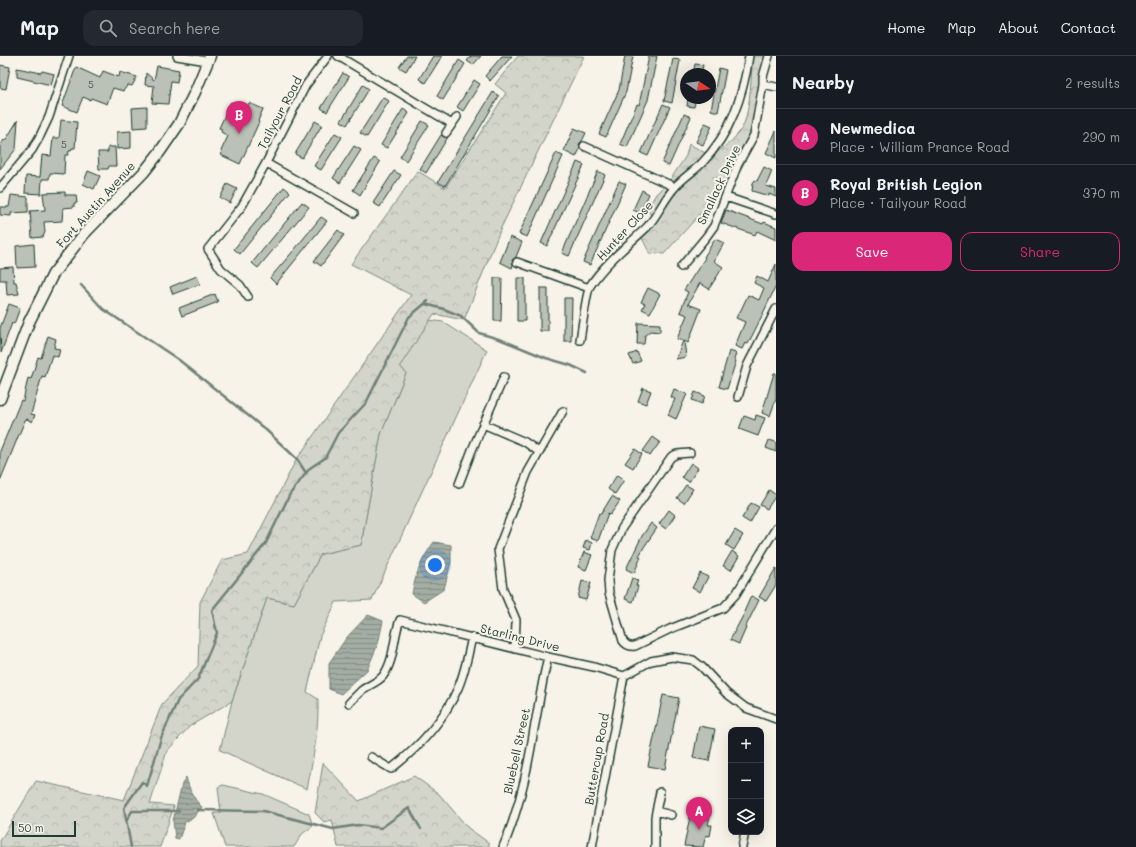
<!DOCTYPE html>
<html lang="en">
<head>
<meta charset="utf-8">
<style>
  :root { --surface:#171b24; --page:#242831; --text:#f1f3f6; --muted:#9ea1a6; --line:#363941; --accent:#db2777 }
  body { margin:0; font-family:Mali,sans-serif; background:var(--page); color:var(--text) }
  .controls { position:absolute; right:12px; bottom:12px; display:grid; overflow:hidden; border-radius:8px; box-shadow:0 4px 16px #0002 }
  .controls button { width:36px; height:36px; display:grid; place-items:center; padding:0; border:0; border-bottom:1px solid var(--line); background:var(--surface); color:var(--text); font:20px sans-serif }
  .compass { position:absolute; left:680px; top:12px; width:36px; height:36px; border-radius:50%; background:var(--surface); box-shadow:0 4px 16px #0002; rotate:103deg }
  .scale { position:absolute; left:12px; bottom:10px; width:64px; box-sizing:border-box; padding-left:4px; border:2px solid #1f3d34; border-top:0; font-size:11px; line-height:14px; white-space:nowrap; color:#1f3d34; -webkit-text-stroke:3px #f7f3e8; paint-order:stroke }
  .you { position:absolute; left:435px; top:509px; width:14px; height:14px; margin:-10px; border:3px solid #fff; border-radius:50%; background:#1a73e8; box-shadow:0 0 0 6px #1a73e833 }
  .badge { display:grid; place-items:center; width:26px; height:26px; border-radius:50%; background:var(--accent); color:#fff; font-size:13px; font-weight:700 }
  .pin { position:absolute; translate:-50% -33px; filter:drop-shadow(0 1px 2px #0008) }
  .pin::after { content:''; position:absolute; top:21px; width:14px; height:12px; background:inherit; clip-path:polygon(0 0,100% 0,50% 100%) }
  .list { margin:0; padding:0; list-style:none }
  h2 { display:flex; justify-content:space-between; align-items:center; height:52px; margin:0; padding:0 16px; font-size:17px }
  h2 small { font-size:13px; font-weight:400; color:var(--muted) }
  .list li { display:grid; grid-template-columns:26px 1fr auto; gap:12px; align-items:center; box-sizing:border-box; height:56px; padding:0 16px; border-top:1px solid var(--line) }
  .list b { display:block; font-size:15px; white-space:nowrap }
  .list p { margin:0; font-size:13px; white-space:nowrap; color:var(--muted) }
  .list em { font-size:13px; font-style:normal; color:var(--muted) }
  .actions { display:flex; gap:8px; padding:12px 16px }
  .actions a { flex:1; padding:9px 0; border:1px solid var(--accent); border-radius:12px; text-align:center; font-size:14px; color:var(--accent) }
  .actions .main { background:var(--accent); color:#fff }
  .icon { flex:none; width:22px; height:22px; fill:none; stroke:currentColor; stroke-width:2; stroke-linecap:round; stroke-linejoin:round }
  .map { position:relative; flex:none; width:776px; height:791px; overflow:hidden }
  header { display:flex; align-items:center; gap:24px; box-sizing:border-box; height:56px; padding:0 20px; background:var(--surface); border-bottom:1px solid var(--line) }
  header strong { font-size:19px }
  nav { display:flex; gap:22px; margin-inline-start:auto; font-size:14px }
  .search { width:280px; height:36px; background:var(--page); display:flex; align-items:center; gap:10px; box-sizing:border-box; padding:0 14px; border-radius:12px; color:var(--muted); font-size:15px }
  main { display:flex }
  aside { flex:1; background:var(--surface) }
  .map>svg:first-child { display:block }
  .green { fill:#d3d5ca; stroke:#79897f }
  .forest { fill:url(#forest-crowns); stroke:#79897f }
  .water { fill:url(#water-rules); stroke:#6f8077 }
  .lines { fill:none; stroke-linecap:round; stroke-linejoin:round }
  .stream { stroke:#6f8077; stroke-width:2.5 }
  .building { fill:#bbc1b6; stroke:#1f3d34 }
  .street-casing { stroke:#1f3d34; stroke-width:10 }
  .secondary-casing { stroke:#1f3d34; stroke-width:13 }
  .street { stroke:#f7f3e8; stroke-width:7 }
  .secondary { stroke:#f7f3e8; stroke-width:10 }
  .labels { text-anchor:middle; stroke-width:4; stroke-linejoin:round; paint-order:stroke }
  .number-label { font-size:10px; fill:#465e54 }
  .street-label { font-size:12px; fill:#1f3d34; stroke:#f7f3e8 }
</style>
</head>
<body>
<header>
<strong>Map</strong>
<div class="search"><svg class="icon" aria-label="search" viewBox="0 0 24 24"><circle cx="10" cy="10" r="6"/><path d="M15 15l6 6"/></svg>Search here</div>
<nav><a>Home</a><a>Map</a><a>About</a><a>Contact</a></nav>
</header>
<main>
<div class="map">
<svg width="776" height="791" viewBox="0 0 776 791">
  <defs>
    <pattern id="forest-crowns" width="20" height="18" patternUnits="userSpaceOnUse"><rect width="20" height="18" fill="#d3d5ca"/><path d="M2 6a3 3 0 1 1 6 0M12 15a3 3 0 1 1 6 0" fill="none" stroke="#b5b8ae"/></pattern>
    <pattern id="water-rules" width="6" height="5" patternUnits="userSpaceOnUse"><rect width="6" height="5" fill="#a4ada3"/><path d="M0 2.5h6" fill="none" stroke="#858e86"/></pattern>
  </defs>
  <rect width="100%" height="100%" fill="#f7f3e8"/>
  <filter id="ink" filterUnits="userSpaceOnUse"><feTurbulence type="fractalNoise" baseFrequency=".025" numOctaves="2"/><feDisplacementMap in="SourceGraphic" scale="8" xChannelSelector="R" yChannelSelector="G"/><feConvolveMatrix kernelMatrix="1 2 1 2 8 2 1 2 1" color-interpolation-filters="sRGB"/></filter>
  <g filter="url(#ink)">
    <!-- green -->
    <path class="green" d="M422 263 443 266 487 294 372 544 336 546 320 580 307 636 318 643C319 673 313 703 307 733L220 694 232 645 267 542 294 548 321 498 361 489 381 378 406 317 396 306Z
      M223 729 263 738 309 758 313 770 302 778 294 791H225L214 757H221L218 731Z"/>
    <!-- forest -->
    <path class="forest" d="M518 0H584L501 172 464 264 434 258 400 310 406 317 381 378 361 489 321 498 294 548 267 542 232 645 190 670 167 695 150 748 174 750 160 791H0V785L36 725 124 744 162 648 198 610 200 546 222 504 248 498 295 406 411 239 351 208 418 115 445 132 506 37 495 28Z
      M752 0H766L754 72 734 109 726 129 664 198 658 197 650 198 641 180 655 165 647 153 656 138 670 124 686 100 689 88 711 100C723 92 738 82 744 68 750 52 752 17 752 0Z
      M323 707 359 745 414 720 439 738 468 772 489 787V791H338L332 764 324 766 315 757Z"/>
    <!-- water -->
    <path class="water" d="M434 486 451 489V506L444 533 424 546 412 538C415 519 422 502 434 486Z
      M368 559 383 565 378 588 367 614 341 638 329 633V607L347 581Z
      M186 721C189 732 193 743 202 751L193 762 185 766 179 783 175 782 173 765 182 728Z"/>
    <g class="lines">
      <!-- stream -->
      <path class="stream" d="M81 229 103 253 179 304 266 374 297 403 306 417
        M425 248 444 253 461 260 479 277 502 284 546 302 570 309 587 317
        M198 754 263 755 333 773 358 769 381 772 409 752 421 773
        M127 764 132 755H179
        M131 791 124 752 142 726 147 730 161 682 178 644 198 623 217 577 212 554 266 487 290 438 310 412 325 402 338 377 366 347 409 261 428 245"/>
    </g>
    <!-- building -->
    <path class="building" d="M407 0H415L406 15 399 11Z
      M433 0H442L425 27 419 23Z
      M471 0H481L473 9 467 5Z
      M502 0H512L490 25 485 20Z
      M625 0H633L626 36 606 81 599 78 619 34Z
      M649 0H657L648 44 627 91 620 88 637 48 639 49Z
      M673 3 680 4 672 47 664 45Z
      M459 4 465 8 443 44 437 40Z
      M695 8 703 9 701 18H693Z
      M0 9 10 11 6 33 0 32Z
      M157 10 179 14 177 26 171 25 168 48 152 47 154 30 145 29 146 17 154 24Z
      M76 11 100 22 103 15 119 21 120 16 137 21 132 30 128 29 123 35 113 32 107 48 91 42 90 44 83 41 77 56 62 50Z
      M17 12 41 17 42 15 54 18 51 29 17 21Z
      M719 12 726 14 718 56 711 54Z
      M343 17 349 21 327 56 321 52Z
      M474 24 480 28 463 55 457 51Z
      M363 29 369 33 347 69 341 65Z
      M493 36 499 40 445 130 438 126Z
      M383 41 389 45 367 81 360 77Z
      M688 42H696L694 51 687 50Z
      M231 46 246 53 249 47 263 53 258 65 259 66 240 108 221 99 222 96 221 95 228 80 221 76 222 73 219 72Z
      M663 48 670 51 648 100 641 97Z
      M147 51V71L133 72 132 52Z
      M403 53 409 57 387 92 381 89Z
      M684 58 691 61 669 110 662 107Z
      M18 64 16 93 0 113V89L4 84 5 85Z
      M61 64 77 66 75 92H72L71 95H69L68 99H65L64 118 50 117 49 123H42L41 138 25 137 26 120 40 121 42 99 51 100 53 82H59Z
      M315 65 322 69 302 102 295 98Z
      M422 65 429 69 406 105 400 101Z
      M705 67 712 70 703 89 696 86Z
      M574 72 586 77 582 85 579 88 580 93 576 101 564 95Z
      M131 75V92L117 93V76Z
      M776 75V102L766 97Z
      M335 77 342 81 321 114 314 110Z
      M441 79 444 81H448L426 117 420 113Z
      M354 90 361 94 340 127 333 122Z
      M108 91H115L116 110H109L108 113H99L98 96H108Z
      M556 97 563 100 527 181 519 178Z
      M374 102 380 106 360 139 353 134Z
      M577 106 584 109 547 190 541 187Z
      M764 111 772 115 766 130 776 133V141L769 138V140L752 135 753 127 755 124 757 125Z
      M88 115 100 120 94 133 83 128Z
      M394 115 401 119 380 151 373 147Z
      M598 115 605 119 569 200 562 197Z
      M619 125 626 128 590 209 583 206Z
      M227 128 237 133 230 147 220 142Z
      M284 131 290 136 240 198 234 193Z
      M642 134 649 138 640 157 633 154Z
      M65 136V139H76L77 147H74V151L63 152 62 165 44 166 45 176 43 181 32 182 30 155 45 154 43 137Z
      M11 139 28 141V156L11 157V160L0 159V151H9Z
      M302 146 309 151 258 212 252 207Z
      M726 154 763 168 764 166 776 171V184L757 175 755 179 721 167Z
      M321 161 327 165 276 228 270 222 295 193Z
      M338 174 344 179 321 210 314 205Z
      M510 181 522 186 516 201 512 204 513 209 512 212 500 206Z
      M715 183 724 187 714 205 723 211 709 233 700 227 688 248 701 253 688 287 684 285 686 301 676 303 683 285 677 283 687 259 680 256 688 236 684 234 705 202 704 201Z
      M34 188 35 211 17 212 16 190Z
      M776 208V230L758 268 748 288 745 287 742 293 735 290 745 266 736 262 739 256H740L748 239 759 244 764 232 754 227 757 220 768 226Z
      M13 211 14 226H16L19 238 7 239 6 224H0V212Z
      M197 220 200 228 173 238 170 231Z
      M494 222H502L501 265H494Z
      M517 222H525V265H517Z
      M540 232H548V275H540Z
      M648 232 660 238 650 257 642 253 645 248 641 246Z
      M215 238 218 246 182 260 179 252Z
      M564 242H572L571 285H564Z
      M9 248 20 252 14 268 12 267 1 297 0 272Z
      M638 267 660 268V276L650 275 645 279 644 288H637Z
      M48 280 56 283 54 292 60 293 58 301 52 299 45 321 42 320 31 358 35 359 32 366 27 363 25 364 0 425V395L21 344 23 345 28 322 31 323 38 301 41 302Z
      M729 295 736 297 734 304 736 305 727 333 719 331Z
      M637 296 641 305 633 308 629 299Z
      M774 317H776V343L770 360 762 357Z
      M643 332 651 335 646 348 638 345Z
      M674 333 687 338 676 363 668 359 675 343 671 341Z
      M695 336 705 340 702 348 692 344Z
      M756 359 765 362 758 380 739 373 744 360 755 364Z
      M653 381 660 386 650 400 643 395Z
      M769 384 776 386V396L766 392Z
      M635 393 642 398 633 412 625 407Z
      M691 407 698 412 689 426 682 421Z
      M617 419 624 424 615 438 608 433Z
      M686 429 693 433 684 447 677 442Z
      M769 434 776 439 767 453 760 449Z
      M612 440 620 445 610 459 608 457 598 485 590 482 599 457 601 458Z
      M751 447 759 451 750 467 742 462Z
      M669 454 675 459 666 473 659 468Z
      M651 467 657 472 644 491 639 500 641 501 634 517 626 513 642 480Z
      M735 474 743 479 734 494 726 489Z
      M586 484 592 487 590 494 583 492Z
      M732 495 739 500 731 514 723 510Z
      M584 496 592 499 586 514 578 511Z
      M776 512V529L766 545 759 541Z
      M700 517 708 521 700 536 692 532Z
      M632 522 638 524 636 530H638L633 546 625 543Z
      M582 525 591 527 586 544 578 542Z
      M751 540 759 544 745 572H746L739 588 730 584 745 556H744Z
      M663 639 679 642 665 713 648 710Z
      M699 670 715 673 709 705 693 702Z
      M692 751 711 755 708 769H712L710 780 706 779 703 791 684 790Z"/>
    <g class="lines">
      <defs>
        <path id="street" d="M177 0 207 5
          M338 0 452 68
          M763 28 776 31
          M446 77 457 61
          M584 90 675 131
          M266 107 354 157
          M0 132 32 94 40 80 49 61 69 0
          M726 141 776 158
          M517 206 589 232
          M681 211 706 181 714 170 738 108 754 79 763 28V21L769 0
          M248 241 240 229 221 213 208 193 242 150 266 107 306 29 328 0
          M580 284C582 274 586 237 590 230 605 207 627 190 647 171 658 159 664 143 675 131 683 122 694 115 702 107 731 77 743 40 749 0
          M738 341 747 310 776 253
          M483 368 525 386 539 396
          M690 397 677 398 671 401 622 472 612 494 608 524 609 537 623 585C626 589 629 591 635 590L670 573 723 552 736 538 776 472
          M459 428 472 394 504 321
          M515 593 516 564 503 533 498 493 528 416 563 355
          M624 620 651 605 672 601 693 604 702 611 726 637 746 652 776 663
          M349 647C353 643 358 638 362 634 369 629 378 626 383 620 395 604 393 581 400 564L548 601 594 611 624 620
          M371 701 391 713C418 692 444 664 458 632 465 616 468 599 472 581
          M656 755 671 759
          M503 791C519 754 528 713 534 673 539 649 542 625 548 601
          M592 791 624 620
          M655 791V761L660 736
          M742 791 745 776"/>
        <path id="secondary" d="M0 343 29 266 53 218 84 178 144 116 159 97 179 68 195 36 210 0"/>
      </defs>
      <!-- street casing -->
      <use href="#street" class="street-casing"/>
      <!-- secondary casing -->
      <use href="#secondary" class="secondary-casing"/>
      <!-- street -->
      <use href="#street" class="street"/>
      <!-- secondary -->
      <use href="#secondary" class="secondary"/>
    </g>
  </g>
  <g class="labels">
    <!-- number labels -->
    <g class="number-label">
      <text x="91" y="32">5</text>
      <text x="64" y="92">5</text>
    </g>
    <!-- street labels -->
    <g class="street-label">
      <text transform="translate(280 57) rotate(-62)" y="4">Tailyour Road</text>
      <text transform="translate(719 129) rotate(-65)" y="4">Smallack Drive</text>
      <text transform="translate(96 149) rotate(-48)" y="4">Fort Austin Avenue</text>
      <text transform="translate(625 175) rotate(-47)" y="4">Hunter Close</text>
      <text transform="translate(520 582) rotate(14)" y="4">Starling Drive</text>
      <text transform="translate(517 695) rotate(-78)" y="4">Bluebell Street</text>
      <text transform="translate(597 703) rotate(-80)" y="4">Buttercup Road</text>
    </g>
  </g>
</svg>
<div class="controls">
<button>+</button>
<button>−</button>
<button><svg class="icon" aria-label="layers" viewBox="0 0 24 24"><path d="M12 4l9 5-9 5-9-5zM3 14l9 5 9-5"/></svg></button>
</div>
<svg class="compass" viewBox="-18 -18 36 36"><path d="M0-13l5 13h-10z" fill="#e53935"/><path d="M0 13l5-13h-10z" fill="#9ea1a6"/></svg>
<div class="scale">50 m</div>
<div class="you"></div>
<div class="pin badge" style="left:699px;top:774px">A</div>
<div class="pin badge" style="left:239px;top:78px">B</div>
</div>
<aside>
<h2>Nearby<small>2 results</small></h2>
<ul class="list">
<li><span class="badge">A</span><div><b>Newmedica</b><p>Place · William Prance Road</p></div><em>290 m</em></li>
<li><span class="badge">B</span><div><b>Royal British Legion</b><p>Place · Tailyour Road</p></div><em>370 m</em></li>
</ul>
<div class="actions"><a class="main">Save</a><a>Share</a></div>
</aside>
</main>
</body>
</html>
